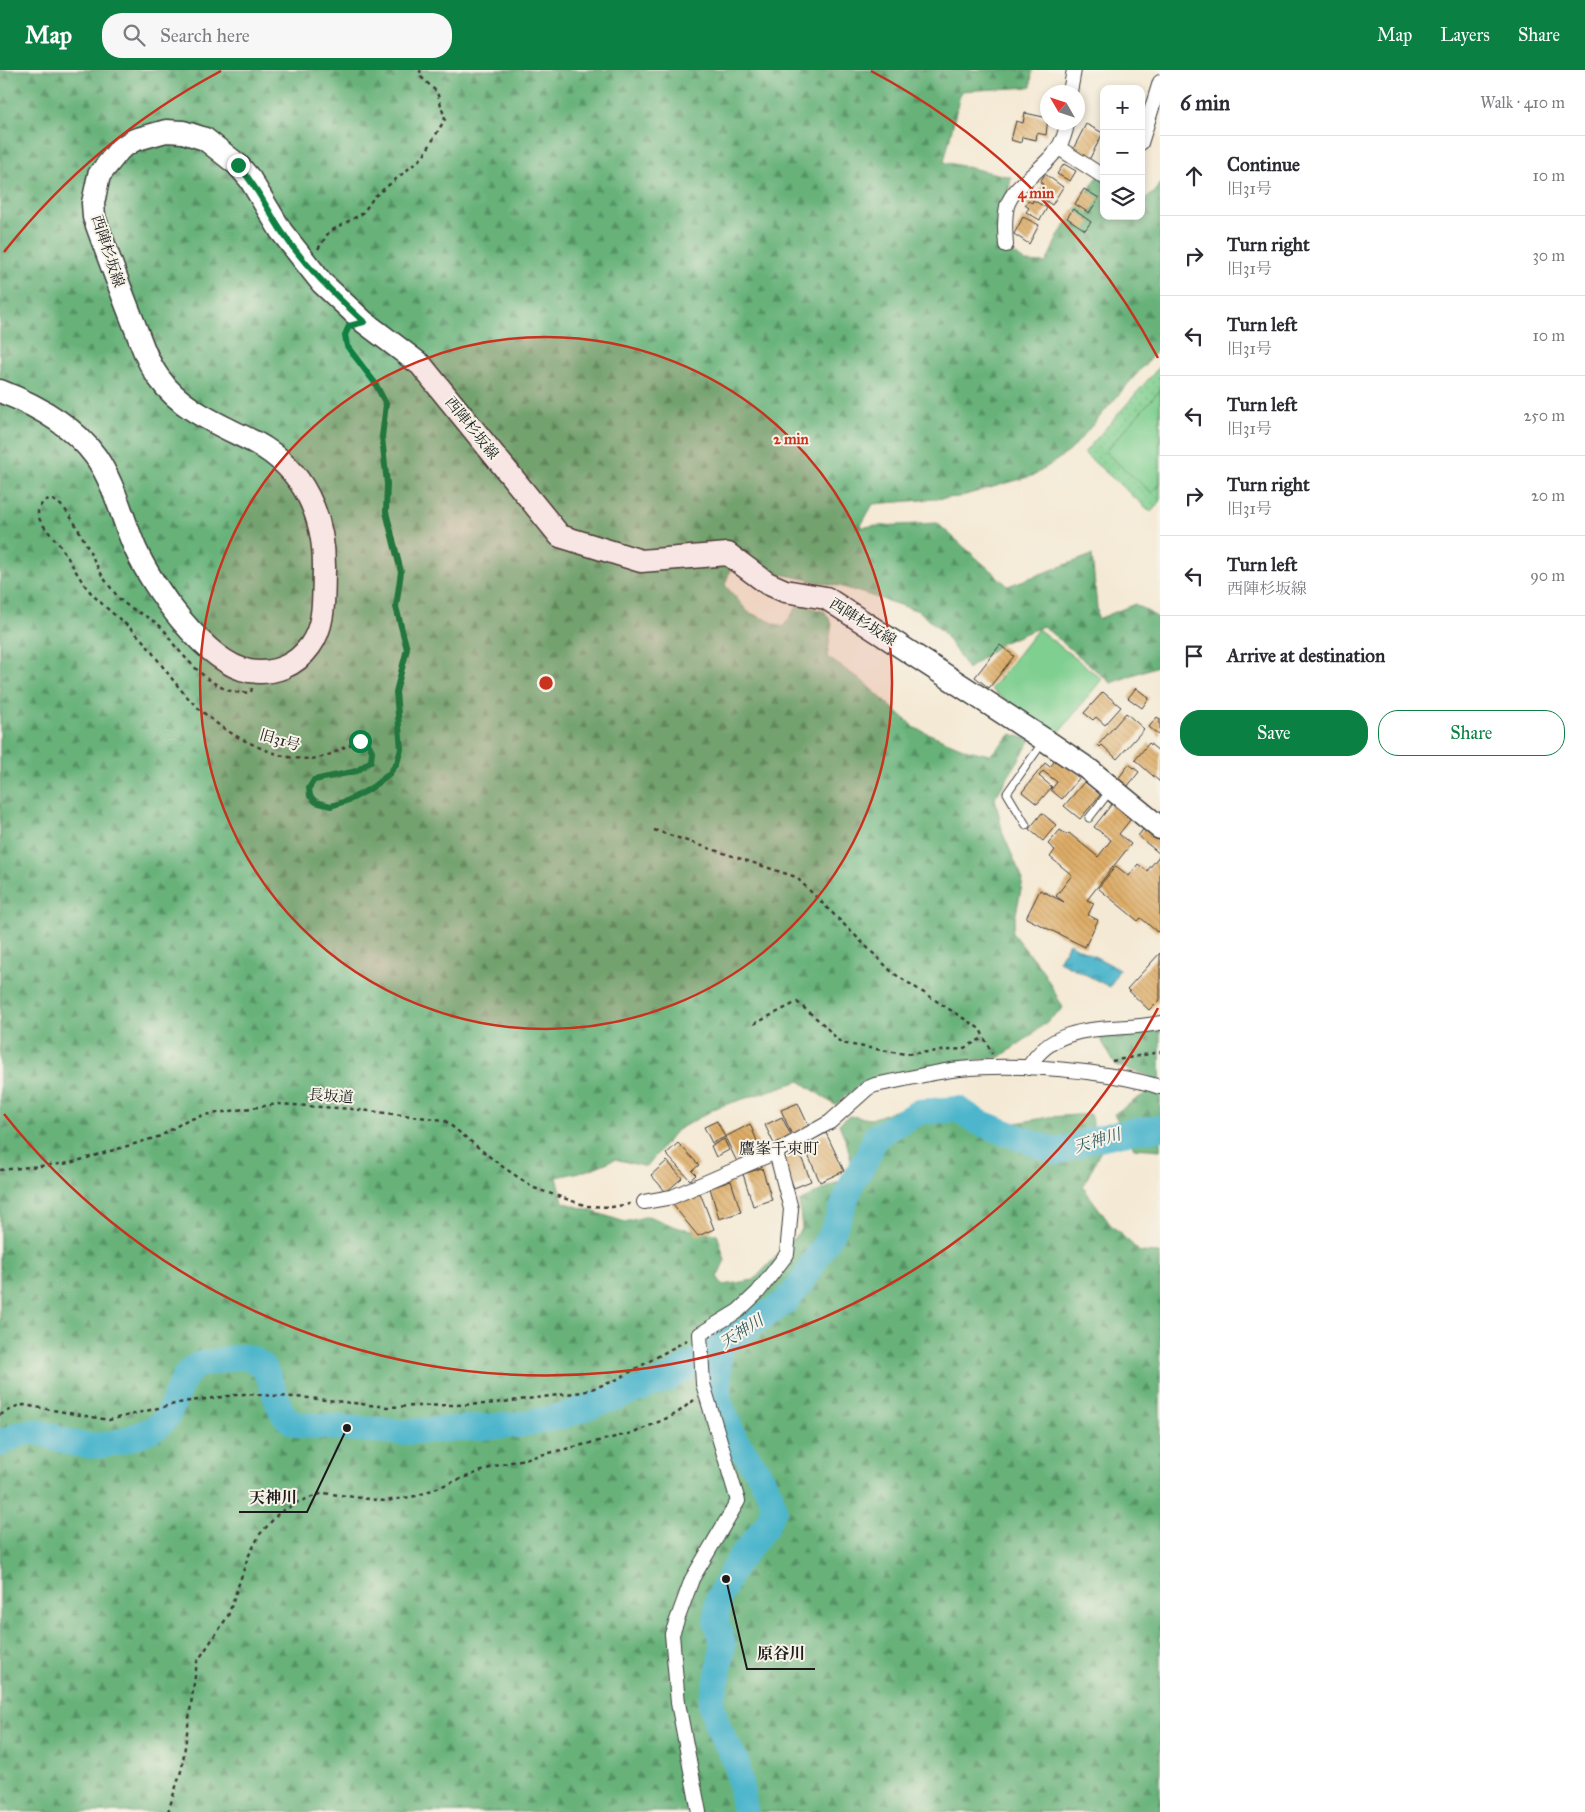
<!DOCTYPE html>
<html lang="en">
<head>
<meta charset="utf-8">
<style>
  :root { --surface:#fff; --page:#f7f7f7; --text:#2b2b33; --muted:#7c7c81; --line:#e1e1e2; --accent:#0b8043 }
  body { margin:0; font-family:"IM FELL Great Primer","Noto Serif JP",serif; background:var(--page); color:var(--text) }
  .controls { position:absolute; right:15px; top:15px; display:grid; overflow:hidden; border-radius:10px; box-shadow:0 2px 8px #0003 }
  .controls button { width:45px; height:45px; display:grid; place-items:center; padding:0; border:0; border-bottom:1px solid var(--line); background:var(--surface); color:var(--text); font:25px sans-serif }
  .compass { position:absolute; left:1040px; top:15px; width:45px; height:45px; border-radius:50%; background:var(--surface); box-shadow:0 2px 8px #0003; rotate:309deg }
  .stop { position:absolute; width:15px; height:15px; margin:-11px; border:4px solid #0b8043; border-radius:50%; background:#fff }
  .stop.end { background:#0b8043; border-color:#fff; box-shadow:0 1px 5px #0008 }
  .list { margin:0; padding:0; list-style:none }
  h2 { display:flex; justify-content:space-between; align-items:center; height:65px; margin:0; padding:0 20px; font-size:21px }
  h2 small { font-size:16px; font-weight:400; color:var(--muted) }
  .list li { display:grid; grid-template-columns:32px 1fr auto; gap:15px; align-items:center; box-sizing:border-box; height:80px; padding:0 20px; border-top:1px solid var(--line) }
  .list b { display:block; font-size:19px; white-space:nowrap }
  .list p { margin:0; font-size:16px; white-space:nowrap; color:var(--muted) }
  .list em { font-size:16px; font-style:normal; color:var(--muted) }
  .actions { display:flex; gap:10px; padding:15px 20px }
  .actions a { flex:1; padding:11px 0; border:1px solid var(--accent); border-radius:20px; text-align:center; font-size:18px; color:var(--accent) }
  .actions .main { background:var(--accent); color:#fff }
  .icon { flex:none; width:28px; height:28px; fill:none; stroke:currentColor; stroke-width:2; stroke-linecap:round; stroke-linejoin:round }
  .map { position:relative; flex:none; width:1160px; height:1742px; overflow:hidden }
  header { display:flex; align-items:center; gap:30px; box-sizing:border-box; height:70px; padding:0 25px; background:var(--accent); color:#fff }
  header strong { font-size:24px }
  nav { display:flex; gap:28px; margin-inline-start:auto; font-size:18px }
  .search { width:350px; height:45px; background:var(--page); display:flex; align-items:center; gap:12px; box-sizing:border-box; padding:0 18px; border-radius:20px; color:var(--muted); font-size:19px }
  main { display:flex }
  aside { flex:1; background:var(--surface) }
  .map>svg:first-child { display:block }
  .grass { fill:url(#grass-dots); stroke:#4e7656 }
  .forest { fill:url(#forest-firs); stroke:#42674b }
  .garden { fill:#7fcf90; stroke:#4e7656 }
  .water { fill:url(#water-ripples); stroke:#356974 }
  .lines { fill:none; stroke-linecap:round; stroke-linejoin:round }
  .river { stroke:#4eb6cc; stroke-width:26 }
  .building { fill:url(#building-back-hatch) }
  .service-casing { stroke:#3c3b38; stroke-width:9 }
  .minor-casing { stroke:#3c3b38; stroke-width:16 }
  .primary-casing { stroke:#3c3b38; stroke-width:25 }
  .path { stroke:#3c3b38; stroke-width:2.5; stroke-dasharray:4 4; stroke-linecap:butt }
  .service { stroke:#fff; stroke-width:7 }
  .minor { stroke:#fff; stroke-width:14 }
  .primary { stroke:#fff; stroke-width:22 }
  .route { stroke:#0b8043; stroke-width:6 }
  .ring { fill:none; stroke:#c8321e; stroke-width:2.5 }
  .labels { text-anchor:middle; stroke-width:4; stroke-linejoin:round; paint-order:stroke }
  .street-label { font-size:15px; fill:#1c1c1c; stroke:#f7f3e8 }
  .water-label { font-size:16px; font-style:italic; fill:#305a62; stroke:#f7f3e8 }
  .neighbourhood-label { font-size:16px; fill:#1c1c1c; stroke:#f7f3e8 }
  .centre { fill:#c8321e; stroke:#f7f3e8; stroke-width:2.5 }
  .ring-label { font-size:15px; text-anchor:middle; font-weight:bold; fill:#c8321e; stroke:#f7f3e8; stroke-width:4; stroke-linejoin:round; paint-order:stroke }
  .leader { fill:none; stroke:#1c1c1c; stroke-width:2 }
  .callout-dot { fill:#1c1c1c; stroke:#f7f3e8; stroke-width:2 }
  .callout-label { font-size:16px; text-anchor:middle; font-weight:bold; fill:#1c1c1c; stroke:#f7f3e8; stroke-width:4; stroke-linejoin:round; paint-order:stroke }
</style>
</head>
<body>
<header>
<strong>Map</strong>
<div class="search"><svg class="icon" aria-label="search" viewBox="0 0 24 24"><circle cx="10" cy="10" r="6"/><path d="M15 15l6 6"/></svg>Search here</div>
<nav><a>Map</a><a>Layers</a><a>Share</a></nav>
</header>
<main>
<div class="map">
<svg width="1160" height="1742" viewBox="0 0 1160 1742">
  <defs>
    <pattern id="grass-dots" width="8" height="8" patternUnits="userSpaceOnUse" patternTransform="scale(1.25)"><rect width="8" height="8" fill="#7fcf90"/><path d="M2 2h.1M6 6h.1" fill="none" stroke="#6db17c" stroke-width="1.8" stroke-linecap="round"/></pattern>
    <pattern id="forest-firs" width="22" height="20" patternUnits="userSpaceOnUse" patternTransform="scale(1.25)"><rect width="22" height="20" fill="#67b27a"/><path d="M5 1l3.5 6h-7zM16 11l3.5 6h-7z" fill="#549063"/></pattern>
    <pattern id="water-ripples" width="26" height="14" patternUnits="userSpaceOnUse" patternTransform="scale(1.25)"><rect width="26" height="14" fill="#4eb6cc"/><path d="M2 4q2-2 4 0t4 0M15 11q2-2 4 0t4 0" fill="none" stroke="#4093a5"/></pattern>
    <pattern id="building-back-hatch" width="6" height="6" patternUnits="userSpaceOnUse" patternTransform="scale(1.25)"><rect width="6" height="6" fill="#dead68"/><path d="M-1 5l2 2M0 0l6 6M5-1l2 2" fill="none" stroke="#be945a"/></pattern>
  </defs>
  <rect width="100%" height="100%" fill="#f7f3e8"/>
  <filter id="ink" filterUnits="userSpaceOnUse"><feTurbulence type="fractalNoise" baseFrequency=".02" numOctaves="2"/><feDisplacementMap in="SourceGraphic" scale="10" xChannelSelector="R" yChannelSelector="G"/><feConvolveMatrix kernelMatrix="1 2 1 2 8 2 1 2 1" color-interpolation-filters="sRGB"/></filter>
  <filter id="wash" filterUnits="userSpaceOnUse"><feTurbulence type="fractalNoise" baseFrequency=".0096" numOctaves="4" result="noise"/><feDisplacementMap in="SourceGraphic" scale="20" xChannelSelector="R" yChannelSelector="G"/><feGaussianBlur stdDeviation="1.12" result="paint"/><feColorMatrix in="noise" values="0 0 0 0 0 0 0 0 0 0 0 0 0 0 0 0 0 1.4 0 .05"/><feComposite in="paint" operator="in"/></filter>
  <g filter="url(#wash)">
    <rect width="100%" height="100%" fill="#f4e9d4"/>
    <!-- grass -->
    <path class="grass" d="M1160 296V432L1151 442 1084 383Z"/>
    <!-- forest -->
    <path class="forest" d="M0 0H1032L1031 17 961 21 944 92 1011 107 1001 173 1025 192 1046 193 1058 166 1104 97V146H1141V131L1155 122 1160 113V277L1070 381 1035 405 958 427 873 434 860 457 937 453 1008 516 1092 485 1098 549 1135 534 1160 549V595L1111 613 1043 556 1002 573 968 599 943 562 919 541 843 517 732 494 725 515 748 542 783 557 799 534 825 542 832 554 827 587 861 610 915 658 968 680 990 685 1011 664 1031 670 995 728 1003 764 1023 810 1012 863 1043 901 1063 938 1030 966 1000 987 963 991 862 1013 835 1035 800 1011 718 1037 677 1060 646 1097 615 1089 589 1100 557 1107 563 1132 625 1152 648 1146 679 1158 717 1164 725 1190 717 1207 723 1215 754 1210 802 1159 799 1132 854 1104 847 1074 839 1054 849 1046 871 1049 900 1039 947 1031 1011 1054 1049 1047 1090 1044 1100 1082 1083 1117 1110 1154 1140 1182 1160 1183V1742H0Z
      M1160 960V1080L1134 1078 1114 1044 1149 1021 1151 1006 1116 996 1100 968Z"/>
    <!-- garden -->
    <path class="garden" d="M1160 320V414L1152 423 1105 382Z
      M1038 559 1102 609 1054 669 991 619Z"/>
    <!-- water -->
    <path class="water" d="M1069 873 1119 899 1110 917 1059 891Z"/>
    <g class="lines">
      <!-- river -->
      <path class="river" d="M719 1277 718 1329 735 1370 757 1400 770 1424 774 1439 766 1456 737 1492 718 1529 716 1552 723 1574 718 1606 711 1633 717 1655 737 1694 745 1742
        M0 1374C41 1349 44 1370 83 1375 108 1378 130 1369 153 1359 178 1348 173 1307 198 1295 202 1293 208 1293 213 1292 223 1290 233 1287 243 1287 282 1291 266 1347 300 1355L401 1362 518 1355 563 1346 668 1309 719 1277 785 1232 800 1215 833 1161 853 1111 866 1090 876 1066 919 1042 958 1039 978 1052 1057 1082C1091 1068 1124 1061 1160 1058"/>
    </g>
    <g id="blocks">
      <!-- building -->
      <path class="building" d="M1025 43 1048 48 1046 65 1037 63 1036 70 1022 67 1021 73 1011 70 1016 51 1023 53Z
        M1086 54 1103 63 1089 90 1072 81Z
        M1064 94 1076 101 1070 111 1057 104Z
        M1045 104 1063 117 1052 135 1037 125 1043 114 1040 112Z
        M1084 119 1099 128 1089 143 1075 134Z
        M1033 130 1047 138 1040 150 1026 142 1029 138 1025 135 1028 131 1032 133Z
        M1073 139 1091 152 1085 160 1067 148Z
        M1023 147 1039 155 1029 174 1014 164Z
        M1000 575 1014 586 989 618 975 607Z
        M1136 618 1149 628 1142 638 1128 628Z
        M1103 622 1121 637 1105 655 1096 647 1093 650 1084 643Z
        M1126 643 1144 659 1117 689 1102 675 1100 677 1098 675Z
        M1157 647 1160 649V666L1149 657Z
        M1149 673 1160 682V712L1135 690Z
        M1058 687 1081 706 1062 729 1051 720 1057 712 1043 701 1039 706 1052 717 1037 734 1022 722 1045 693 1050 697Z
        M1129 694 1139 702 1127 717 1118 709Z
        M1085 711 1101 724 1080 749 1064 736Z
        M1115 730 1134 745 1119 764 1131 774 1087 830 1094 833 1088 845 1098 850 1085 877 1026 848 1040 820 1064 832 1056 826 1072 805 1050 787 1055 780 1048 774 1060 760 1067 765 1069 763 1098 787 1111 770 1094 757Z
        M1042 743 1056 755 1043 771 1029 759Z
        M1148 753 1160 763V784L1138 766Z
        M1160 785V859L1157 862 1141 848 1138 851 1098 818 1116 796 1129 806 1138 794 1147 801Z
        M1160 883V929L1149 940 1127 919Z
        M798 1033 809 1057 792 1065 781 1040Z
        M782 1047 791 1066 774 1074 765 1055Z
        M717 1051 725 1067 712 1073 704 1057Z
        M750 1054 762 1083 738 1094 725 1067Z
        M826 1063 844 1101 820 1112 803 1074Z
        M724 1069 729 1080 716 1087 711 1076Z
        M678 1073 699 1095 692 1101 696 1105 690 1110 666 1084Z
        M799 1082 811 1111 794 1118 782 1089Z
        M667 1091 682 1108 666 1122 651 1105Z
        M762 1098 772 1130 753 1136 743 1104Z
        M731 1111 741 1142 719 1149 710 1118Z
        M700 1123 714 1159 698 1166 672 1134Z"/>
    </g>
  </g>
  <g filter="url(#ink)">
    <use href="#blocks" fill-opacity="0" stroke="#3c3b38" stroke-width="1"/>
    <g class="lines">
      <defs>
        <path id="service" d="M1089 748 1110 721
          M1026 755 1007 723 1043 672"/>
        <path id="minor" d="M1070 22 1074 0
          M1141 73 1160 12
          M1059 78 1104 107
          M1006 175C1005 162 1004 149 1007 136 1016 107 1064 93 1067 52
          M1028 998C1058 948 1112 963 1160 953
          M644 1132 672 1127 776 1082 830 1052 868 1018 875 1015C903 1010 932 1002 960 999 1017 993 1106 1000 1160 1017
          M699 1742 678 1633 672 1564 692 1509 738 1431 703 1314 700 1264 738 1241 758 1222 787 1184 791 1139 776 1082"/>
        <path id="primary" d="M0 321C36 335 74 356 96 387 115 415 122 448 135 478 152 517 206 593 249 601 273 605 296 596 310 576 326 554 323 526 324 500 325 447 304 399 256 373 221 355 182 341 159 308 147 292 141 272 134 254 120 219 107 183 94 147L93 133 99 105 120 79 134 70 166 61 183 62 205 69 238 95 250 109 281 161 322 213 364 252 421 295 560 466 641 491 728 484 767 513 785 521 826 528 1045 670 1088 699 1160 758"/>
      </defs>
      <!-- service casing -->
      <use href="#service" class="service-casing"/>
      <!-- minor casing -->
      <use href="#minor" class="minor-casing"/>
      <!-- primary casing -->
      <use href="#primary" class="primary-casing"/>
      <!-- path -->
      <path class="path" d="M318 179 329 162 363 143 374 127 423 87 445 49 437 22 421 7 420 0
        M252 618 251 622C221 628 194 598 176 577 171 572 168 564 163 559 150 545 129 541 117 526 112 519 106 512 102 505 90 486 71 432 49 429L44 431 38 439C38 443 38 446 40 450 46 461 56 469 63 480 74 497 82 515 97 529 112 544 130 556 144 572 168 602 180 624 211 649 230 664 251 675 274 683 288 688 307 691 322 687 339 683 349 670 368 673L372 681 371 691C355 705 334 705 314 710L309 718 310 726 316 732 323 734 331 736 349 730 371 719 389 704 397 693 401 679 396 622 407 579 396 537 401 502 393 465 386 442 387 414 382 367 386 334 375 313 347 276 345 265 347 259
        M654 760 796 807 893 903 980 959 992 984
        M754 954 797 932 823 954 841 973 905 984 962 979 983 968
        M1112 991 1160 982
        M0 1100 70 1093 161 1066 185 1051 204 1045 278 1034 352 1039 444 1050 500 1095 534 1118 587 1136 612 1137 630 1134
        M0 1345 17 1336 24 1335 109 1350 183 1332 244 1324 309 1328 387 1337 486 1334 583 1322 614 1311 687 1270
        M168 1742 182 1698 197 1592 228 1546 248 1487 260 1464 279 1443 298 1432 323 1423 385 1431 416 1426 495 1396 636 1362 676 1344 694 1330"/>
      <!-- service -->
      <use href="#service" class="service"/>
      <!-- minor -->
      <use href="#minor" class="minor"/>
      <!-- primary -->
      <use href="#primary" class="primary"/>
    </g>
  </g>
  <g class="lines" filter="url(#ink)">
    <!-- route -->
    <path class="route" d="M238 95C256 115 267 139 282 162 305 196 334 224 364 252L349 256 345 265 347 276 375 313 386 334 382 367 387 414 386 442 401 502 396 537 407 579 396 622 401 679 397 693 389 704 370 719 349 730 331 736 323 734 316 732 310 726 309 718 314 710 357 701 371 691 372 681 368 673 360 671"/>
  </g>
  <!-- distance rings -->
  <circle cx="546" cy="613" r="346" fill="#c8321e" fill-opacity=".12"/>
  <g class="ring">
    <circle cx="546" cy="613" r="346"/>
    <path d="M1158 938A693 693 0 0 1 4 1044M4 182A693 693 0 0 1 221 1M871 1A693 693 0 0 1 1158 288"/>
  </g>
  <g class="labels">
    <!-- street labels -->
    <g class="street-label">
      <text transform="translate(108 181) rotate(72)" y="5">西陣杉坂線</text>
      <text transform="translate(472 358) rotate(51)" y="5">西陣杉坂線</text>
      <text transform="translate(863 552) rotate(32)" y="5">西陣杉坂線</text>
      <text transform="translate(280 670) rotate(16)" y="5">旧31号</text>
      <text transform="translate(331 1026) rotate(4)" y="5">長坂道</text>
    </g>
    <!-- water labels -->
    <g class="water-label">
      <text transform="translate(1097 1070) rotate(-17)" y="6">天神川</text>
      <text transform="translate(741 1261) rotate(-33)" y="6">天神川</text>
    </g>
    <!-- neighbourhood labels -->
    <g class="neighbourhood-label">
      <text x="779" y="1084">鷹峯千束町</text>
    </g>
  </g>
  <circle cx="546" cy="613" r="8" class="centre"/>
  <g class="ring-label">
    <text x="1036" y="128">4 min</text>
    <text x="791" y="374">2 min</text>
  </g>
  <!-- callouts -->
  <path class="leader" d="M347 1358L307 1442H239M726 1509L747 1599H815"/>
  <g class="callout-dot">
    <circle cx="347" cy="1358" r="5"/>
    <circle cx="726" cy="1509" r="5"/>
  </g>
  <g class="callout-label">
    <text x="273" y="1433">天神川</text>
    <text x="781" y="1589">原谷川</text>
  </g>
</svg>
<div class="controls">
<button>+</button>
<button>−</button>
<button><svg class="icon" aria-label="layers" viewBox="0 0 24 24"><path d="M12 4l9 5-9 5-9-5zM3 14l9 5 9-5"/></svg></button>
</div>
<svg class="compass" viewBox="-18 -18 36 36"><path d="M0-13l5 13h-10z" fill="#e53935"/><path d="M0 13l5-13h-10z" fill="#7c7c81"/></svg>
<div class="stop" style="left:360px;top:671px"></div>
<div class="stop end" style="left:238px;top:95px"></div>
</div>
<aside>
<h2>6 min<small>Walk · 410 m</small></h2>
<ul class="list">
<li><svg class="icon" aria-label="ahead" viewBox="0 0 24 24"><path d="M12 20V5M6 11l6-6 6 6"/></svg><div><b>Continue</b><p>旧31号</p></div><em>10 m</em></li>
<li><svg class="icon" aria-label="right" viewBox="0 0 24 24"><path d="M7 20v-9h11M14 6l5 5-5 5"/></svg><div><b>Turn right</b><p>旧31号</p></div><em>30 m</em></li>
<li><svg class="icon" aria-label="left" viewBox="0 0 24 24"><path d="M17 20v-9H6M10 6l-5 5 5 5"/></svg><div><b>Turn left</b><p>旧31号</p></div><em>10 m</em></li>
<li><svg class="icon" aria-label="left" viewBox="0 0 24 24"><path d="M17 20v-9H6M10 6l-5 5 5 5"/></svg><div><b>Turn left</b><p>旧31号</p></div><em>250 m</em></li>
<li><svg class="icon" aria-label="right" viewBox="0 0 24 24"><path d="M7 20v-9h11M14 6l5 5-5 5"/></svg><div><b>Turn right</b><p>旧31号</p></div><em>20 m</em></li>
<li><svg class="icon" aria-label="left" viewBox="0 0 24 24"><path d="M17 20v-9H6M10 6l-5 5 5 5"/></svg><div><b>Turn left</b><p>西陣杉坂線</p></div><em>90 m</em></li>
<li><svg class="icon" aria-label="arrive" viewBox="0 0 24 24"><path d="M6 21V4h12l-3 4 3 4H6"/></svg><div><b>Arrive at destination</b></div></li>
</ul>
<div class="actions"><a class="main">Save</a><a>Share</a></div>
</aside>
</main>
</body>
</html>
